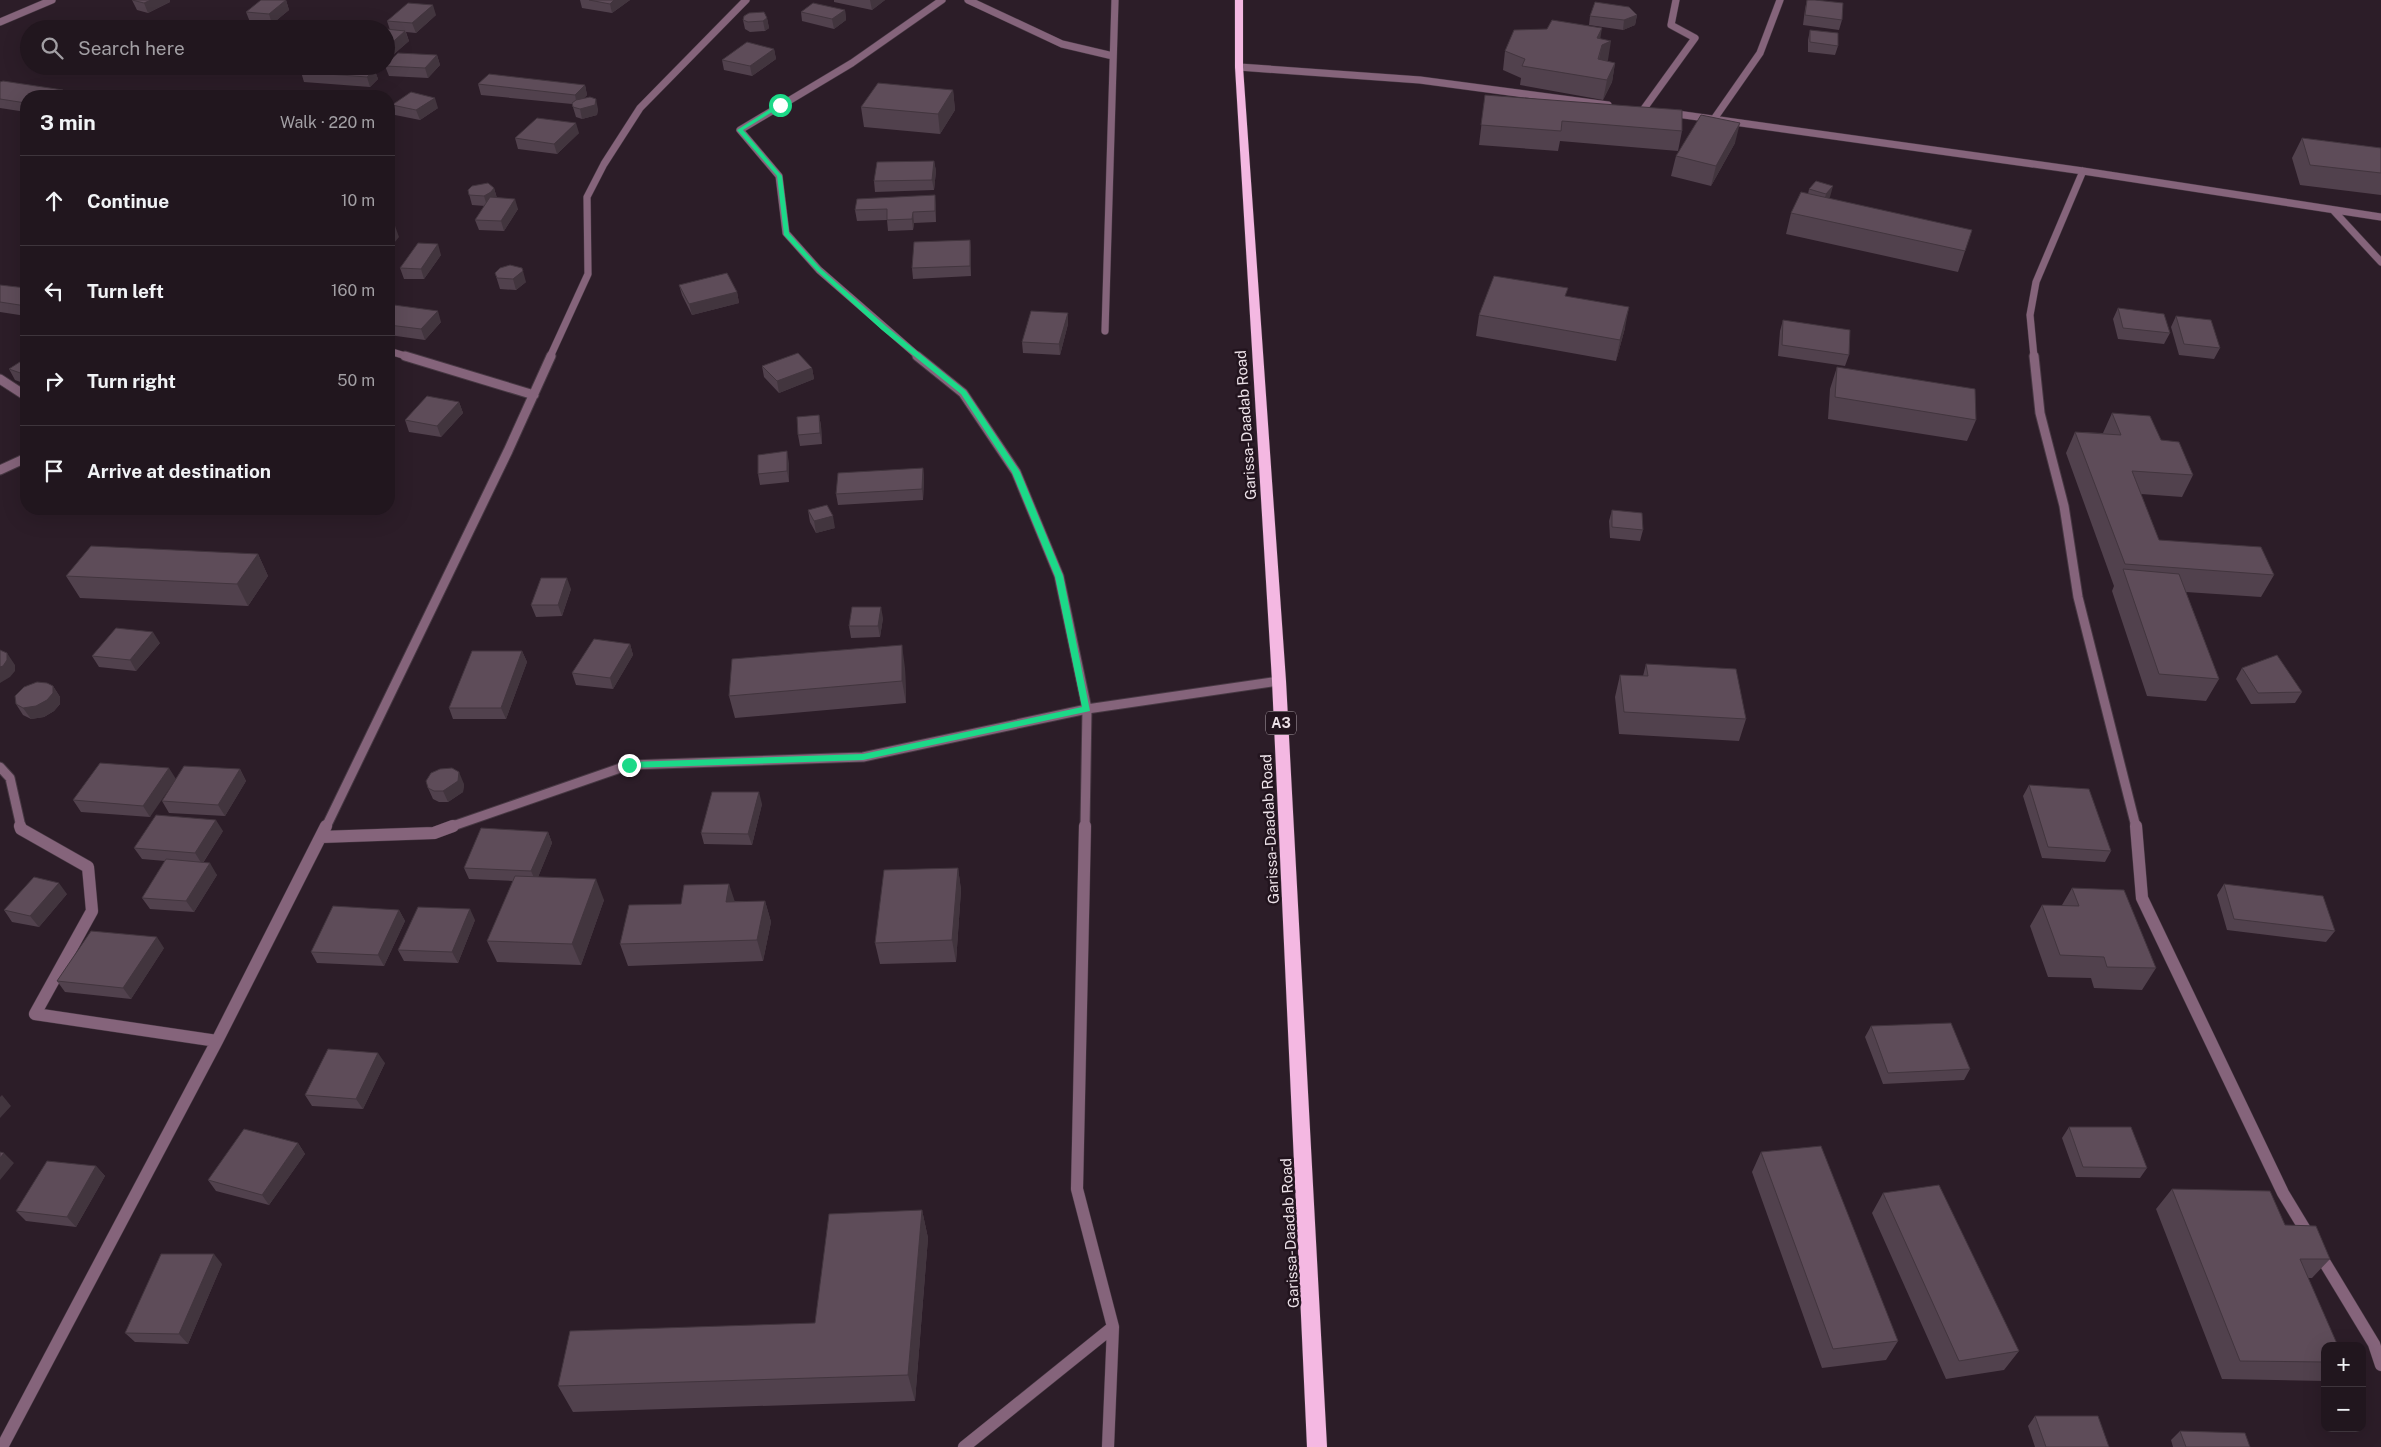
<!DOCTYPE html>
<html lang="en">
<head>
<meta charset="utf-8">
<style>
  :root { --surface:#21161e; --page:#2d232b; --text:#f1f3f6; --muted:#a29fa4; --line:#3e353c }
  body { margin:0; font-family:"Public Sans",sans-serif; background:var(--page); color:var(--text) }
  .controls { position:absolute; right:15px; bottom:15px; display:grid; overflow:hidden; border-radius:10px; box-shadow:0 5px 20px #0002 }
  .controls button { width:45px; height:45px; display:grid; place-items:center; padding:0; border:0; border-bottom:1px solid var(--line); background:var(--surface); color:var(--text); font:25px sans-serif }
  .stop { position:absolute; width:15px; height:15px; margin:-11px; border:4px solid #1cd988; border-radius:50%; background:#fff }
  .stop.end { background:#1cd988; border-color:#fff; box-shadow:0 1px 5px #0008 }
  .list { margin:0; padding:0; list-style:none }
  h2 { display:flex; justify-content:space-between; align-items:center; height:65px; margin:0; padding:0 20px; font-size:21px }
  h2 small { font-size:16px; font-weight:400; color:var(--muted) }
  .list li { display:grid; grid-template-columns:32px 1fr auto; gap:15px; align-items:center; box-sizing:border-box; height:90px; padding:0 20px; border-top:1px solid var(--line) }
  .list b { display:block; font-size:19px; white-space:nowrap }
  .list em { font-size:16px; font-style:normal; color:var(--muted) }
  .icon { flex:none; width:28px; height:28px; fill:none; stroke:currentColor; stroke-width:2; stroke-linecap:round; stroke-linejoin:round }
  .map { position:relative; flex:none; width:2381px; height:1447px; overflow:hidden }
  .search { position:absolute; background:var(--surface); box-shadow:0 5px 20px #0002; left:20px; top:20px; width:375px; height:55px; display:flex; align-items:center; gap:12px; box-sizing:border-box; padding:0 18px; border-radius:28px; color:var(--muted); font-size:19px }
  .panel { position:absolute; background:var(--surface); box-shadow:0 5px 20px #0002; left:20px; top:90px; width:375px; height:425px; border-radius:20px }
  .map>svg:first-child { display:block }
  .lines { fill:none; stroke-linecap:round; stroke-linejoin:round }
  .service-casing { stroke:#473843; stroke-width:8 }
  .minor-far2-casing { stroke:#473843; stroke-width:8 }
  .minor-far1-casing { stroke:#473843; stroke-width:11 }
  .minor-casing { stroke:#473843; stroke-width:13 }
  .trunk-casing { stroke:#473843; stroke-width:1 }
  .service { stroke:#85647b; stroke-width:7 }
  .minor-far2 { stroke:#85647b; stroke-width:7 }
  .minor-far1 { stroke:#85647b; stroke-width:9 }
  .minor { stroke:#85647b; stroke-width:12 }
  .trunk { fill:#f4b8e2; fill-rule:evenodd }
  .wall { fill:#51414d }
  .shaded-wall { fill:#42353e }
  .building { fill:#5e4c59; stroke:#42353e }
  .route { fill:#1cd988 }
  .labels { text-anchor:middle; stroke-width:5; stroke-linejoin:round; paint-order:stroke }
  .shield { fill:#22141e; stroke:#afa4ab; stroke-width:1 }
  .shield-label { font-size:14px; font-weight:bold; fill:#ece1e8 }
  .street-label { font-size:15px; fill:#ece1e8; stroke:#22141e }
</style>
</head>
<body>
<div class="map">
<svg width="2381" height="1447" viewBox="0 0 2381 1447">
  <rect width="100%" height="100%" fill="#2c1d28"/>
  <g class="lines">
    <defs>
      <path id="service" d="M1643 110 1695 38 1671 25 1676 0"/>
      <path id="minor-far2" d="M968 0 1062 44 1113 56
        M0 22 52 0
        M1239 67 1420 80 1608 105
        M1670 113 2083 171 2381 217
        M1714 119 1760 53 1780 0
        M2333 210 2381 262
        M1105 331 1115 0
        M389 351 409 357
        M550 357 588 274 587 197 604 164 640 108 746 0
        M919 357 819 270 786 233 779 176 740 130 852 63 942 0
        M2034 357 2030 315 2036 282 2083 171"/>
      <path id="minor-far1" d="M405 356 534 395
        M917 356 963 393 1016 472 1059 576 1087 709 1085 827
        M2034 356 2040 413 2064 506 2078 597 2136 827
        M0 379 26 396
        M0 470 26 458
        M0 767 10 778 21 827
        M326 827 508 451 551 356
        M450 827 629 765 863 757 1087 709 1279 681"/>
      <path id="minor" d="M20 826 21 829 88 867 92 911 35 1014 217 1041
        M1085 826 1077 1189 1113 1327 1108 1447
        M2136 826 2142 898 2283 1193 2309 1236
        M321 837 434 833 453 826
        M2319 1253 2374 1344 2381 1365
        M2 1447 217 1041 326 826
        M964 1447 1113 1327"/>
      <path id="trunk" d="M1235 0H1243V67L1286 681 1327 1447H1307L1272 681 1235 67Z"/>
    </defs>
    <!-- service casing -->
    <use href="#service" class="service-casing"/>
    <!-- minor-far2 casing -->
    <use href="#minor-far2" class="minor-far2-casing"/>
    <!-- minor-far1 casing -->
    <use href="#minor-far1" class="minor-far1-casing"/>
    <!-- minor casing -->
    <use href="#minor" class="minor-casing"/>
    <!-- trunk casing -->
    <use href="#trunk" class="trunk-casing"/>
    <!-- service -->
    <use href="#service" class="service"/>
    <!-- minor-far2 -->
    <use href="#minor-far2" class="minor-far2"/>
    <!-- minor-far1 -->
    <use href="#minor-far1" class="minor-far1"/>
    <!-- minor -->
    <use href="#minor" class="minor"/>
    <!-- trunk -->
    <use href="#trunk" class="trunk"/>
  </g>
  <!-- wall -->
  <path class="wall" d="M132 0H170V2L148 13 137 10Z
    M286 0 289 10 272 24 250 22 246 12Z
    M580 0H630L612 13 582 8Z
    M834 0H885L872 10 834 2Z
    M1807 0 1842 20 1839 30 1803 25 1805 9Z
    M845 10 846 20 834 29 802 21 801 12Z
    M436 15 416 33 406 32 409 41 386 61V29L390 30 387 21Z
    M1637 15 1635 25 1623 30 1589 25 1590 16Z
    M767 18 769 28 765 31 750 32 745 29 743 20Z
    M1810 30 1838 46 1835 55 1808 52V40Z
    M1600 38 1608 60 1607 61 1615 63 1612 82 1603 100 1520 85 1521 78 1503 70 1505 51Z
    M774 49 776 59 752 76 724 70 722 60Z
    M437 55 440 65 428 78 389 76 385 66Z
    M346 66H381L375 71 378 79 370 87 304 82 301 72 346 67Z
    M0 82 26 96V112L0 108Z
    M478 84 585 85 587 95 584 98 598 109 597 115 582 119 576 117 572 104 481 95Z
    M953 90 955 110 940 134 864 127 861 107Z
    M1485 95 1682 131 1678 151 1560 141 1558 151 1479 145Z
    M392 105 438 108 420 120 395 115Z
    M579 133 557 154 518 149 515 138Z
    M2302 138 2381 148V195L2300 185 2292 158Z
    M1735 143 1711 186 1671 176 1676 156Z
    M934 161 936 171 934 190 875 192 874 181Z
    M1816 181 1830 197 1828 198 1965 251 1958 272 1786 234 1791 213 1808 194 1809 189Z
    M494 188 497 198 518 209 504 231 479 230 475 220 485 206 472 205 468 190Z
    M936 205V222L914 223 913 230 888 231 887 220 857 221 855 210Z
    M970 240 971 251V276L913 279 912 268Z
    M441 255 424 279H404L400 268Z
    M495 273 526 282 516 290 500 289Z
    M0 285 26 288V316L0 312Z
    M679 285 737 292 739 303 692 315 682 295Z
    M1566 296 1625 328 1616 361 1476 336 1479 315Z
    M2118 308 2170 333 2164 344 2118 339 2113 319Z
    M2176 316 2220 348 2214 359 2179 355 2171 327Z
    M1783 320 1849 355 1845 366 1778 356 1780 331Z
    M441 322 425 340 389 335V325Z
    M1068 324 1060 355 1023 353 1022 342Z
    M26 358V384L15 380 9 369Z
    M762 366 812 368 814 379 779 393 764 377Z
    M1837 367 1976 420 1967 441 1828 419 1830 389Z
    M459 402 463 413 441 437 409 432 405 420Z
    M2112 413 2161 440 2193 475 2182 497 2141 494 2159 540 2274 575 2261 597 2186 592 2219 679 2206 701 2147 696 2112 591 2114 586 2066 453 2075 432 2103 433Z
    M819 415 821 426 822 444 800 446 798 435Z
    M789 463V482L760 485 758 474Z
    M923 468 924 479 923 500 838 505 836 494Z
    M808 510 835 528 816 533 810 522Z
    M1612 510 1643 530 1640 541 1610 538 1609 521Z
    M258 554 268 576 248 606 80 598 66 576Z
    M571 589 562 616 536 617 531 605Z
    M883 618 880 637 851 638 849 626Z
    M160 643 136 671 99 667 92 656Z
    M630 644 633 655 613 689 576 685 572 673Z
    M522 651 527 662 506 719H453L449 708Z
    M1646 664 1746 719 1739 741 1619 734 1615 697 1620 675 1643 676Z
    M905 668 906 703 735 718 729 696Z
    M2242 668 2302 692 2295 703 2251 704 2236 679Z
    M53 686 60 697V704L54 711 44 717 31 719 23 715 16 704Z
    M169 768 150 817 81 812 73 800Z
    M240 769 246 781 225 816 169 813 162 801Z
    M464 784 463 792 448 802H439L433 799 428 788Z
    M2029 785 2111 851 2105 862 2042 858 2023 796Z
    M762 804 752 845 704 844 701 833Z
    M223 831 203 863 217 875 194 912 150 909 142 898 165 861 142 859 134 848Z
    M548 832 552 843 538 877 604 900 581 965 497 962 487 941 513 881 469 879 464 868Z
    M958 868 961 890 956 962 880 964 875 943Z
    M2224 884 2335 931 2326 942 2227 930 2217 895Z
    M2072 888 2156 968 2142 990 2094 988 2091 978 2048 977 2030 926 2042 905H2062Z
    M67 894 39 927 12 922 4 910Z
    M735 901H765L771 922 763 961 628 966 620 944 681 904Z
    M399 910 405 921 384 966 317 963 311 952Z
    M475 920 458 963 404 961 398 950Z
    M164 948 131 999 65 992 57 981Z
    M1871 1026 1970 1069 1964 1080 1883 1084 1865 1037Z
    M385 1063 363 1109 312 1106 305 1095Z
    M2069 1127 2147 1168 2140 1178 2076 1177 2062 1138Z
    M298 1143 305 1154 269 1205 216 1191 208 1180Z
    M1761 1152 1898 1341 1886 1360 1822 1368 1752 1172Z
    M96 1166 105 1176 76 1227 26 1221 16 1211Z
    M2172 1189 2285 1225 2330 1259 2312 1278H2308L2325 1346V1381L2222 1379 2156 1209Z
    M1883 1193 2019 1351 2004 1370 1946 1379 1872 1213Z
    M922 1210 928 1238 915 1401 573 1412 558 1386 815 1323Z
    M222 1264 188 1344 135 1342 125 1333Z
    M2035 1416 2109 1447H2035L2028 1426Z
    M2180 1431 2250 1447H2173L2171 1440Z"/>
  <!-- shaded-wall -->
  <path class="shaded-wall" d="M151 0H170V2L148 13 144 3Z
    M286 0 289 10 272 24 269 14Z
    M614 0H630L612 13 610 4Z
    M870 0H885L872 10Z
    M433 5 436 15 416 33 412 23Z
    M845 10 846 20 834 29 832 19Z
    M1637 15 1635 25 1623 30 1624 20Z
    M767 18 769 28 765 31 763 21Z
    M1602 28 1599 47 1597 38Z
    M405 31 409 41 386 61V48Z
    M1611 41 1608 60 1598 65 1595 79 1602 45Z
    M774 49 776 59 752 76 750 66Z
    M437 55 440 65 428 78 425 68Z
    M1615 63 1612 82 1603 100 1607 80Z
    M372 66H381L375 71 378 79 370 87 367 77 374 70Z
    M585 85 587 95 577 105 575 95Z
    M63 90 66 96H53Z
    M953 90 955 110 940 134 938 114Z
    M435 98 438 108 420 120 416 110Z
    M596 99 598 109 597 115 582 119 580 109Z
    M576 123 579 133 557 154 554 144Z
    M1740 123 1735 143 1711 186 1716 166Z
    M934 161 936 171 934 190 932 180Z
    M1833 186 1830 197 1823 205 1826 194Z
    M494 188 497 199 487 206 484 196Z
    M935 195 936 205V222L935 211Z
    M515 199 518 209 504 231 501 221Z
    M913 212 914 223 913 230 912 219Z
    M395 226 399 237 390 248 389 244V234Z
    M970 240 971 251V276L970 266Z
    M438 244 441 255 424 279 421 269Z
    M523 271 526 282 516 290 513 279Z
    M737 292 739 303 692 315 689 304Z
    M1629 307 1625 328 1616 361 1620 340Z
    M438 311 441 322 425 340 421 329Z
    M1068 313V324L1060 355 1059 344Z
    M812 368 814 379 779 393 777 381Z
    M459 402 463 413 441 437 437 426Z
    M819 415 821 426 822 444 820 433Z
    M787 451 789 463V482L787 471Z
    M923 468 924 479 923 500 922 489Z
    M833 516 835 528 816 533 814 521Z
    M258 554 268 576 248 606 237 584Z
    M567 578 571 589 562 616 558 605Z
    M881 607 883 618 880 637 878 626Z
    M153 632 160 643 136 671 130 660Z
    M630 644 633 655 613 689 610 678Z
    M902 645 905 668 906 703 902 681Z
    M522 651 527 662 506 719 501 708Z
    M7 653 15 665V671L10 677 0 683V667Z
    M53 686 60 697V704L54 711 44 717 31 719 23 708Z
    M169 768 176 779 150 817 143 806Z
    M240 769 246 781 225 816 218 805Z
    M459 772 464 784 463 792 448 802 443 791Z
    M759 792 762 804 752 845 748 834Z
    M216 820 223 831 202 864 195 853Z
    M548 832 552 843 536 882 531 871Z
    M210 863 217 875 194 912 186 901Z
    M958 868 961 890 956 962 952 940Z
    M596 879 604 900 581 965 572 944Z
    M59 883 67 894 39 927 30 916Z
    M729 884 736 905 726 902Z
    M765 901 771 922 763 961 757 940Z
    M470 909 475 920 458 963 452 952Z
    M399 910 405 921 384 966 378 955Z
    M157 937 164 948 131 999 123 988Z
    M378 1053 385 1063 363 1109 356 1099Z
    M2 1095 11 1106 0 1118V1097Z
    M298 1143 305 1154 269 1205 262 1195Z
    M4 1153 14 1163 0 1180V1158Z
    M96 1166 105 1176 76 1227 67 1217Z
    M922 1210 928 1238 915 1401 908 1375Z
    M214 1254 222 1264 188 1344 179 1334Z"/>
  <!-- building -->
  <path class="building" d="M132 0H151L144 3Z
    M261 0H286L269 14 246 12Z
    M589 0H614L610 4Z
    M1807 0H1815L1843 3 1842 20 1805 15Z
    M1595 2 1629 7 1637 15 1624 20 1590 16Z
    M408 3 433 5 412 23 387 21Z
    M813 3 845 10 832 19 801 12Z
    M764 12 767 18 763 21 748 22 743 20 744 16 749 13Z
    M1552 20 1602 28 1597 38 1611 41 1602 45 1598 59 1615 63 1607 80 1522 66 1525 59 1505 51 1514 30 1547 29Z
    M386 29 405 31 386 48Z
    M1810 30 1838 33V46L1810 42Z
    M747 42 774 49 750 66 722 60Z
    M398 53 437 55 425 68 386 66V65Z
    M307 66H336L375 69 367 77 301 72Z
    M489 74 585 85 575 95 478 84Z
    M3 81 63 90 53 96H26V103L0 99V82Z
    M878 83 953 90 938 114 861 107Z
    M411 92 435 98 416 110 392 105Z
    M1485 95 1682 110V131L1562 121 1561 131 1481 125Z
    M590 97 596 99 595 105 580 109 573 107 572 103 576 100Z
    M1701 115 1740 123 1716 166 1676 156Z
    M537 118 576 123 554 144 515 138Z
    M2302 138 2381 148V173L2310 165Z
    M934 161 932 180 874 181 877 162Z
    M1816 181 1833 186 1826 194 1809 189Z
    M488 183 494 188 491 192 484 196 469 195 468 190 472 186Z
    M1801 192 1972 230 1965 251 1791 213Z
    M935 195V211L913 212 912 219 887 220V209L855 210 857 199Z
    M490 197 515 199 501 221 475 220Z
    M389 226H395L389 234Z
    M970 240V266L912 268 914 242Z
    M418 243 438 244 421 269 400 268Z
    M510 265 522 268 523 271 513 279 497 278 495 273 500 268Z
    M727 273 737 292 689 304 679 285Z
    M1494 276 1568 288 1565 296 1629 307 1620 340 1479 315Z
    M0 285 26 288V306L0 302Z
    M394 305 438 311 421 329 389 325V311Z
    M2118 308 2164 314 2170 333 2123 328Z
    M1031 311 1068 313 1059 344 1022 342Z
    M2176 316 2211 320 2220 348 2184 344Z
    M1783 320 1850 330 1849 355 1782 345Z
    M798 353 812 368 777 381 762 366Z
    M26 358V375L9 369Z
    M1837 367 1975 389 1976 420 1835 397Z
    M427 396 459 402 437 426 405 420Z
    M2112 413 2150 416 2161 440 2179 442 2193 475 2132 471 2159 540 2261 547 2274 575 2125 564 2075 432 2121 435Z
    M819 415 820 433 798 435 797 417Z
    M787 451V471L758 474V455Z
    M923 468 922 489 836 494 838 473Z
    M827 505 833 516 814 521 808 510Z
    M1612 510 1642 513 1643 530 1612 527Z
    M91 546 258 554 237 584 66 576Z
    M2123 569 2179 574 2219 679 2159 674Z
    M541 578H567L558 605H531Z
    M852 607H881L878 626H849Z
    M116 628 153 632 130 660 92 656Z
    M594 639 630 644 610 678 572 673Z
    M902 645V681L729 696 732 659Z
    M0 650 7 653V660L3 666 0 667Z
    M472 651H522L501 708H449Z
    M2277 655 2302 692 2258 693 2242 668Z
    M1646 664 1736 669 1746 719 1624 712 1620 675 1648 676Z
    M37 682 47 683 53 686V693L47 700 36 706 23 708 16 704 15 696 24 687Z
    M100 763 169 768 143 806 73 800Z
    M184 766 240 769 218 805 162 801Z
    M452 768 459 772 458 781 443 791H434L428 788 426 781 431 773 440 769Z
    M2029 785 2089 789 2111 851 2048 847Z
    M712 792H759L748 834 701 833Z
    M156 815 216 820 195 853 134 848Z
    M481 828 548 832 531 871 464 868Z
    M166 859 210 863 186 901 142 898Z
    M958 868 952 940 875 943 884 870Z
    M515 876 596 879 572 944 487 941Z
    M34 877 59 883 30 916 4 910Z
    M729 884 726 902 765 901 757 940 620 944 629 905 681 904 684 885Z
    M2224 884 2323 896 2335 931 2234 919Z
    M2072 888 2124 890 2156 968 2107 967 2104 957 2060 955 2042 905 2079 906Z
    M333 906 399 910 378 955 311 952Z
    M418 907 470 909 452 952 398 950Z
    M91 931 157 937 123 988 57 981Z
    M1951 1023 1970 1069 1888 1073 1871 1026Z
    M328 1049 378 1053 356 1099 305 1095Z
    M2069 1127H2131L2147 1168 2083 1167Z
    M244 1129 298 1143 262 1195 208 1180Z
    M1821 1146 1898 1341 1833 1349 1761 1152Z
    M0 1152 4 1153 0 1158Z
    M47 1161 96 1166 67 1217 16 1211Z
    M1939 1185 2019 1351 1959 1361 1883 1193Z
    M2172 1189 2270 1191 2285 1225 2316 1226 2330 1259H2300L2338 1346H2325V1362L2240 1361Z
    M922 1210 908 1375 558 1386 570 1331 815 1323 829 1214Z
    M161 1254H214L179 1334 125 1333Z
    M2035 1416H2098L2109 1447H2046Z
    M2180 1431 2245 1433 2250 1447H2186Z"/>
  <!-- route -->
  <path class="route" d="M778 104 783 105 743 130 782 176 789 233 821 269 887 327 966 391 1020 472 1063 576 1090 711 863 760 629 768 625 765 629 762 863 754 1082 707 1055 576 1012 472 961 394 882 330 817 271 784 235 777 176 737 130Z"/>
  <g class="labels">
    <!-- shield labels -->
    <rect class="shield" x="1266" y="711.5" width="30" height="23" rx="4"/>
    <g class="shield-label">
      <text x="1281" y="728">A3</text>
    </g>
    <!-- street labels -->
    <g class="street-label">
      <text transform="translate(1246 425) rotate(-94)" y="5">Garissa-Daadab Road</text>
      <text transform="translate(1270 829) rotate(-93)" y="5">Garissa-Daadab Road</text>
      <text transform="translate(1290 1233) rotate(-93)" y="5">Garissa-Daadab Road</text>
    </g>
  </g>
</svg>
<div class="controls">
<button>+</button>
<button>−</button>
</div>
<div class="stop" style="left:780px;top:105px"></div>
<div class="stop end" style="left:629px;top:765px"></div>
<div class="search"><svg class="icon" aria-label="search" viewBox="0 0 24 24"><circle cx="10" cy="10" r="6"/><path d="M15 15l6 6"/></svg>Search here</div>
<section class="panel">
<h2>3 min<small>Walk · 220 m</small></h2>
<ul class="list">
<li><svg class="icon" aria-label="ahead" viewBox="0 0 24 24"><path d="M12 20V5M6 11l6-6 6 6"/></svg><div><b>Continue</b></div><em>10 m</em></li>
<li><svg class="icon" aria-label="left" viewBox="0 0 24 24"><path d="M17 20v-9H6M10 6l-5 5 5 5"/></svg><div><b>Turn left</b></div><em>160 m</em></li>
<li><svg class="icon" aria-label="right" viewBox="0 0 24 24"><path d="M7 20v-9h11M14 6l5 5-5 5"/></svg><div><b>Turn right</b></div><em>50 m</em></li>
<li><svg class="icon" aria-label="arrive" viewBox="0 0 24 24"><path d="M6 21V4h12l-3 4 3 4H6"/></svg><div><b>Arrive at destination</b></div></li>
</ul>
</section>
</div>
</body>
</html>
